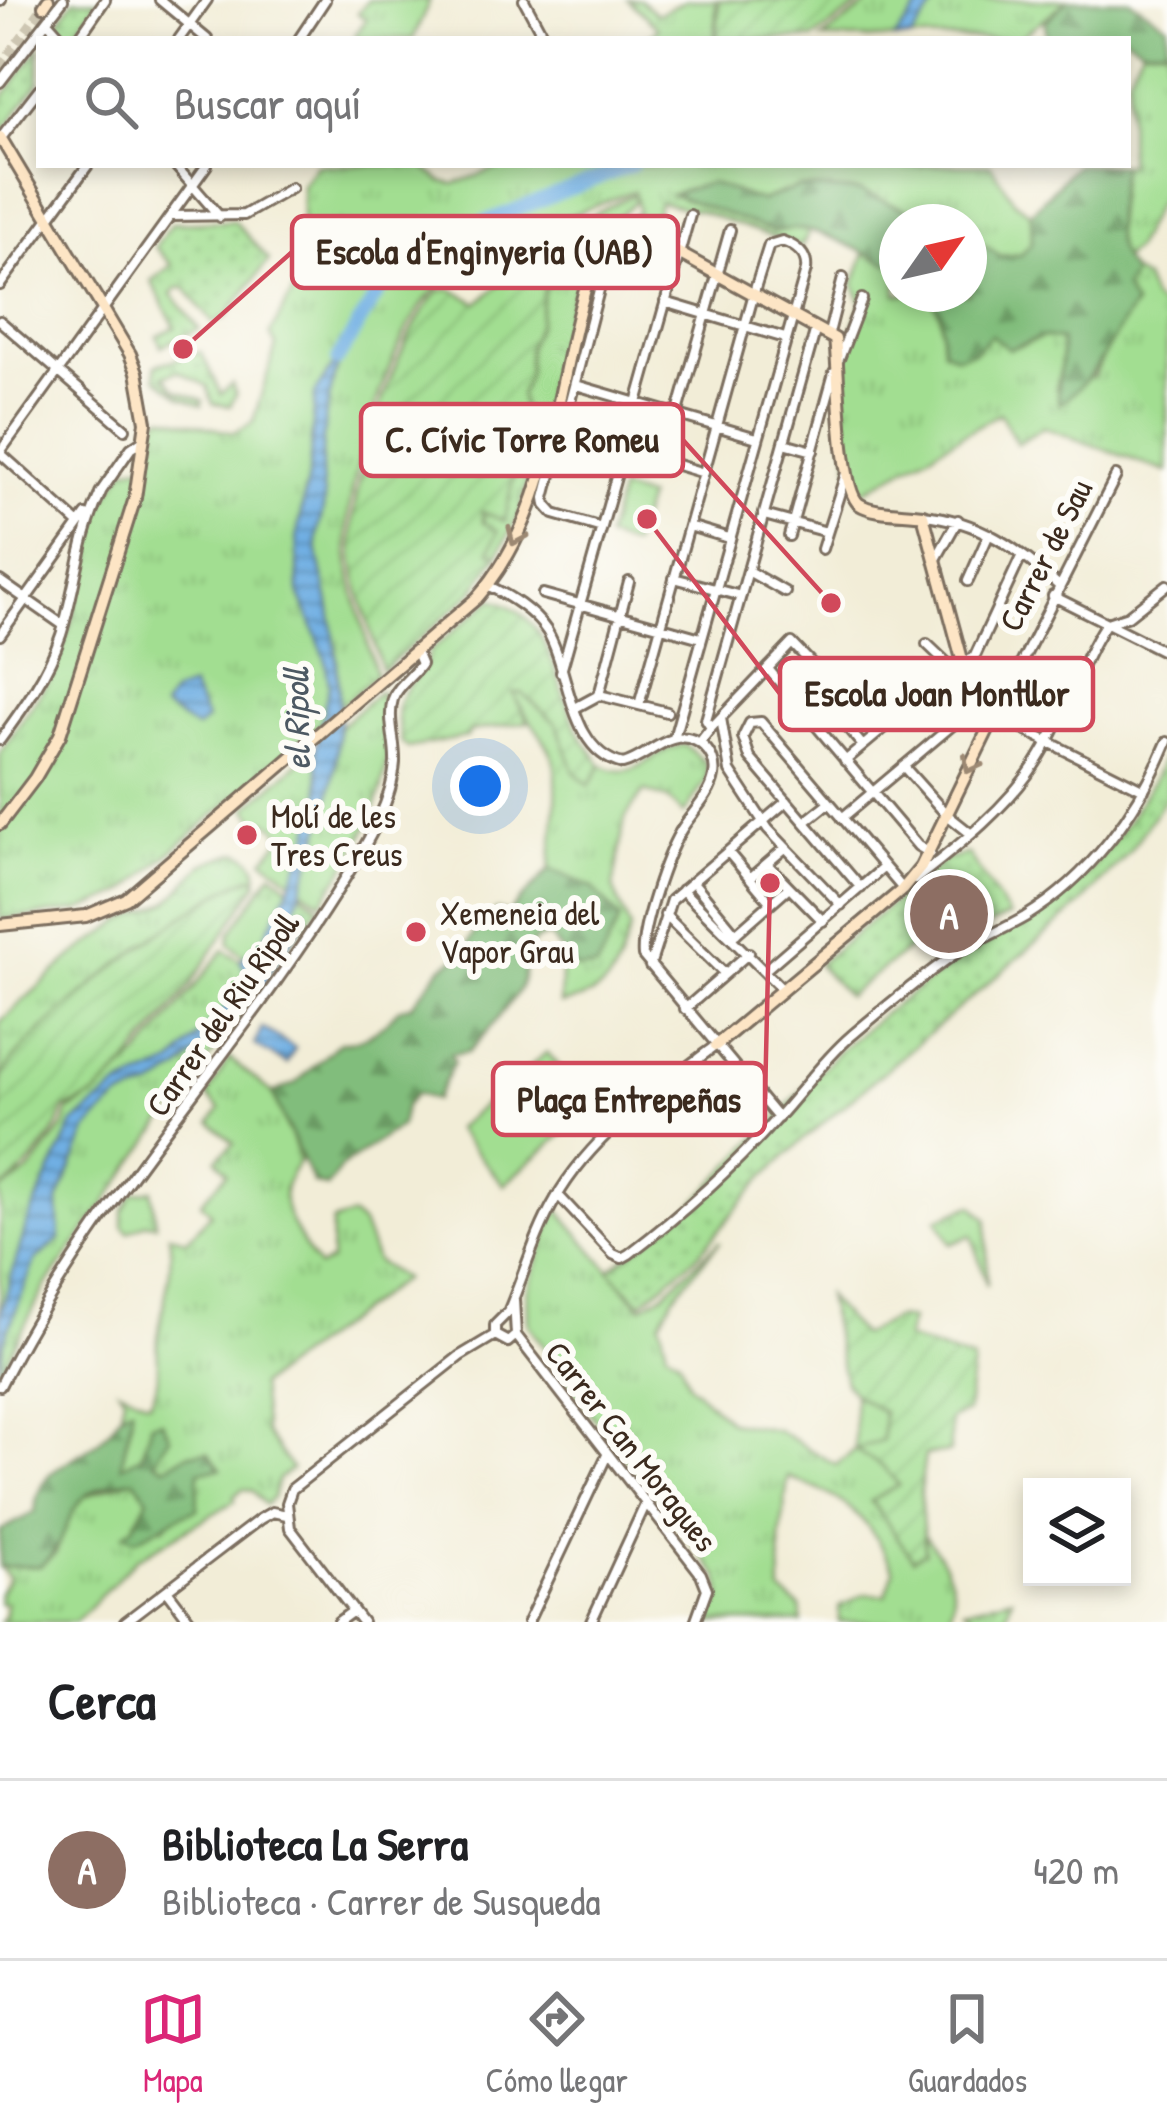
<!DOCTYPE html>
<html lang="es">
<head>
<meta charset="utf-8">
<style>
  :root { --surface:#fff; --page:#f2f2f2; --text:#202124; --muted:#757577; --line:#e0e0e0; --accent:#db2777 }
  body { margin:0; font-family:"Patrick Hand",sans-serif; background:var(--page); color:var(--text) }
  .controls { position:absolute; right:36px; bottom:36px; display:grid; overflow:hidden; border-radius:0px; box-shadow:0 6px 18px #0003 }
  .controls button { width:108px; height:108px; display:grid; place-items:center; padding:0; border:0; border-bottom:3px solid var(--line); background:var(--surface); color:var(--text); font:60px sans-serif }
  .compass { position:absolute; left:879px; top:204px; width:108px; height:108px; border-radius:50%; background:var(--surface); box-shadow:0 6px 18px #0003; rotate:56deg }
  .you { position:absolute; left:480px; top:786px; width:42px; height:42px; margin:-30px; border:9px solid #fff; border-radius:50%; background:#1a73e8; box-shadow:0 0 0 18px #1a73e833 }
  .badge { display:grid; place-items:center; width:78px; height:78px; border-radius:50%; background:var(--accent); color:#fff; font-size:39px; font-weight:700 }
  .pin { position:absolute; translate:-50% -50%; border:6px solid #fff; box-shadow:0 3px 12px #0006 }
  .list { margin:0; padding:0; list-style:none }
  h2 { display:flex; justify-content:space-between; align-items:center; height:156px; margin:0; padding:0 48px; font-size:51px }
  h2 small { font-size:39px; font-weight:400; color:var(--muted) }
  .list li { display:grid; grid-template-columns:78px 1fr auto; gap:36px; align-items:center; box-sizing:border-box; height:180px; padding:0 48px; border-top:3px solid var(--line) }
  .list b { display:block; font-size:45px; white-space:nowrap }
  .list p { margin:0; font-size:39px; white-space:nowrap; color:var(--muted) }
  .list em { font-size:39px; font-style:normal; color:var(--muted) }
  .icon { flex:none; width:66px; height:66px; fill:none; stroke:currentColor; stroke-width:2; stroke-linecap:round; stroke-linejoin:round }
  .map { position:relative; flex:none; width:1167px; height:1622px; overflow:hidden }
  .search { position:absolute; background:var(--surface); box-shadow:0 6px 18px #0003; left:36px; right:36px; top:36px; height:132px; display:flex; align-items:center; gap:30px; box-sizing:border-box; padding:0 42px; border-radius:0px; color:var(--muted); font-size:45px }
  .sheet { height:336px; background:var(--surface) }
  nav { display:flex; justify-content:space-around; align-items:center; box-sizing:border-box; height:168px; border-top:3px solid var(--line); background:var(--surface); font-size:33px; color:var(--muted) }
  nav a { display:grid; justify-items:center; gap:6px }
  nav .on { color:var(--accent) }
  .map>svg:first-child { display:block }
  .grass { fill:url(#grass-tufts); stroke:#6e8458; stroke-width:3 }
  .forest { fill:url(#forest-firs); stroke:#5e744c; stroke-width:3 }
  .park { fill:url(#park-dots); stroke:#6e8458; stroke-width:3 }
  .garden { fill:url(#garden-furrows); stroke:#6e8458; stroke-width:3 }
  .pitch { fill:#a2de91; stroke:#6e8458; stroke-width:3 }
  .water { fill:url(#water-rules); stroke:#556c80; stroke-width:3 }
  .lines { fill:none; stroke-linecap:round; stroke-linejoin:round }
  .river { stroke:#6fafe3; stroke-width:14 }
  .secondary-tunnel { stroke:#cdc6b2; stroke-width:10; stroke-dasharray:10 5; stroke-linecap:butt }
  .street-casing { stroke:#7b6e5f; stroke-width:14 }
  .secondary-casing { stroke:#7b6e5f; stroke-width:16 }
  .street { stroke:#fff; stroke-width:8 }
  .secondary { stroke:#fde5c5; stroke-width:10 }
  .oneway { stroke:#9c8872 }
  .poi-dot { fill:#d1495b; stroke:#fdfcf7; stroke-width:4.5 }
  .labels { text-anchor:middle; stroke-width:12; stroke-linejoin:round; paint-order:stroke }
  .street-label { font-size:33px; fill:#3b2a1e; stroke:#fdfcf7 }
  .poi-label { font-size:33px; fill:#3b2a1e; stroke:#fdfcf7; text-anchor:start }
  .water-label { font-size:36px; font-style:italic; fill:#4d5963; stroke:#fdfcf7 }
  .leader { fill:none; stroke:#d1495b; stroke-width:4.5 }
  .callout-dot { fill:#d1495b; stroke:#fdfcf7; stroke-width:4.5 }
  .callout { fill:#fdfcf7; stroke:#d1495b; stroke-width:4.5 }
  .callout-label { font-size:36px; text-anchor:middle; font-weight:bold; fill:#3b2a1e }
</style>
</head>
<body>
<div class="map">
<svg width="1167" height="1622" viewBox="0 0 1167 1622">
  <defs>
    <pattern id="grass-tufts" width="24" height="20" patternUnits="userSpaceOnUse" patternTransform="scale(3)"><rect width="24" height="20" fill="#a2de91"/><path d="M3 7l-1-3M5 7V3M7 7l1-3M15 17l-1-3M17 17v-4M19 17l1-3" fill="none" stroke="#8cbf7d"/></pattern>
    <pattern id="forest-firs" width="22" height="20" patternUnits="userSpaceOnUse" patternTransform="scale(3)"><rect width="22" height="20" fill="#81bd7b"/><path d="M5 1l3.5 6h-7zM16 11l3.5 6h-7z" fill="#6b9a64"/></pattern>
    <pattern id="park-dots" width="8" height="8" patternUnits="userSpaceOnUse" patternTransform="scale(3)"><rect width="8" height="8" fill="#a2de91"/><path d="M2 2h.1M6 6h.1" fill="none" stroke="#8cbf7d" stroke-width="1.8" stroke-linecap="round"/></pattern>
    <pattern id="garden-furrows" width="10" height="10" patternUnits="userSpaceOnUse" patternTransform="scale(3)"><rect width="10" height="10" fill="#a2de91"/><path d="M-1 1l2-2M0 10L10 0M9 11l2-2" fill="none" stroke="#8cbf7d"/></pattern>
    <pattern id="water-rules" width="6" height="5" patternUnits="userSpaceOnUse" patternTransform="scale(3)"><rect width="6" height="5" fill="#6fafe3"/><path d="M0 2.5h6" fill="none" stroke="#5c8fb7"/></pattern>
  </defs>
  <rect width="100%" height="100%" fill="#fdfcf7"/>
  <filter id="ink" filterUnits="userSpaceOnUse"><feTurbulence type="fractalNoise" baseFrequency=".00833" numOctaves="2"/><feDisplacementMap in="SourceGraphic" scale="24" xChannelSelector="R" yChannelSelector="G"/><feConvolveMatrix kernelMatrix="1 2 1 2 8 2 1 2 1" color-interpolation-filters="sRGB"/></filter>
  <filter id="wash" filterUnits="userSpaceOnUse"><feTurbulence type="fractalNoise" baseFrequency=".004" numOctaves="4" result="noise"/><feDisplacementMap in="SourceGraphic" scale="48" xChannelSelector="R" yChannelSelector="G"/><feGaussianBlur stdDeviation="2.7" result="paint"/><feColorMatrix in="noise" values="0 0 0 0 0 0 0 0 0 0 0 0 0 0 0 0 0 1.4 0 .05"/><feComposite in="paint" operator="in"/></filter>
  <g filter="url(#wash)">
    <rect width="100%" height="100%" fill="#f2edd7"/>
    <!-- grass -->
    <path class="grass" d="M368 0H430L413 39H356L355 35 366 20 358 13Z
      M628 0H640L657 14 687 0H716L715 39H647L658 28Z
      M874 0H1068L1018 39H822Z
      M1142 47H1167V199L1157 203 1134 249 1120 261 1114 238 1121 165H1128V76Z
      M316 165H421L441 181 454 184 507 165H991L1015 202 1031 213 1032 242 1021 255 1000 256 969 235V222H939L859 192 799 187 761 201 709 183 790 227 809 232 801 247 700 211 659 202 651 230 625 221 638 212 634 191C572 214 488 245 438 287 393 325 345 483 347 541 349 586 365 631 376 675L124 893 79 911 0 919V753L53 674 73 619 94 517 125 469 151 462 154 425 162 416 234 433 253 422 276 346 270 334 302 276V185Z
      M634 194 635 202 593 238 581 265 549 380 520 512 498 555 490 551 482 511 505 520 512 482 520 463 523 410 520 395 528 374V348L538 324 546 279 556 260 579 259 575 223Z
      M865 253 897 266V294H929L940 313 943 349 991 335 1020 346 1043 337 1061 340 1064 357 1056 389 1094 376 1112 337 1134 306 1124 289 1133 273 1144 279 1152 299 1167 314V472L1043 427 1017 444 1000 413 864 491 852 477 849 462 841 362 862 304 854 284Z
      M380 691C404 773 367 837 322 902L304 890 302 893 319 906 45 1287 0 1372V1186L5 1188 29 1172 65 1124 68 1111 95 1095 141 1054 224 950 243 962V956L229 943 231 932 272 873 289 886 294 882 264 859 279 842V831L266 820 260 825 247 808Z
      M512 691 522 693 557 724 574 771 590 784 602 765C638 785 653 747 685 745L706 763 707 779 684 814 668 799 644 791 625 818 613 888 630 929C616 975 612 995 560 1004L562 950 577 969 593 888 550 869C552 839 562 782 552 755 545 737 522 713 512 691Z
      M238 852C254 857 259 867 257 883L251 877C217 891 188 916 158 937 102 980 43 1021 0 1079V1022L73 956 124 920 168 902 204 864Z
      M229 1058 272 1093 300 1159C295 1168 288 1177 285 1186 278 1209 305 1248 318 1267L331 1261 332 1222 352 1216 362 1224 376 1261 403 1279 260 1385 265 1433 292 1469 278 1479 273 1498 265 1505 252 1490 243 1489 234 1496 235 1501 136 1559 75 1622H0L5 1616 6 1603 0 1604V1593L9 1578 0 1567 40 1566 56 1553 69 1512 80 1498 134 1479 149 1498 134 1526 164 1527 174 1516 197 1509 199 1470 191 1453 165 1467 154 1461 151 1424 141 1456 121 1467C124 1445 132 1430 132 1408L121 1411 124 1397 119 1389 149 1402C163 1383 156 1358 158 1338 162 1299 175 1275 169 1234L187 1240 211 1213 201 1202 227 1173 217 1159 234 1143 211 1123 220 1109 207 1096Z
      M152 1190 156 1224 146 1223 129 1232 123 1226V1212L133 1194Z
      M973 1205 987 1219V1286L972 1235 951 1244 937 1219Z
      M557 1208 641 1307 664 1293 720 1241 673 1297 660 1322 667 1351 679 1359 689 1384 730 1422 777 1430 836 1465 855 1450 854 1394 883 1412 882 1440 856 1450 883 1467 899 1485 871 1502 925 1552 924 1535C943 1556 965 1595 945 1622H839V1607L865 1594 886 1595 894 1570C865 1513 848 1500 788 1477L780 1540 781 1592 801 1608 802 1622H709L722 1595 719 1577 595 1420 528 1324 527 1291Z
      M1012 1597 1004 1622H983L965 1609Z"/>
    <!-- forest -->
    <path class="forest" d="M1068 0H1130L1167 24V47H1142L1121 34 1117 39H1047L1045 22Z
      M1075 165H1121C1117 203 1104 244 1133 273L1124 289 1134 306C1105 346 1101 374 1059 404 1054 382 1065 363 1061 340L1043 337 1009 349 991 335 974 352 956 356 943 349 940 313 929 294H969V235L1000 256 1021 255 1032 242 1031 213Z
      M709 183 761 201 799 187 859 191 939 222H897V266C856 254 818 219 774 232L671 194Z
      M550 869 593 888 620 919 597 968 577 969 549 936C515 943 532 969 518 991 505 1011 485 1034 468 1052L450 1054 454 1062 435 1100 416 1093 405 1106 401 1125 341 1167 327 1187 313 1183 272 1093 295 1084 340 1042C361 1044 386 1026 398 1009L412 1005 441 968 462 955 477 928 497 910 508 914Z
      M132 1407C132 1429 123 1444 122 1466L141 1456 151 1423 162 1421 170 1437 154 1461 165 1467 191 1453 208 1452 221 1469 199 1471 197 1509C175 1516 158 1529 136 1539L124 1534 134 1526 148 1498 134 1479C49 1493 85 1528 40 1566L0 1567V1531L35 1512C37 1463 78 1464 105 1435 116 1424 116 1413 132 1407Z"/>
    <!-- park -->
    <path class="park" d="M74 0H98L70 39H46Z
      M39 48V82L4 130 0 126V102Z
      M234 221 269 260 226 317 213 323 185 288H177L172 294 199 329 161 346 157 336 175 327 151 281 172 265 155 247 172 223Z
      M201 352 221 394 232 384 236 395 230 406 213 404 207 386 178 371 164 376 176 390 203 400 202 405 181 397 156 378V365Z
      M1167 748V796L1128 853 1077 908 804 1139 760 1181 697 1256 641 1303 609 1270 686 1212 839 1051 883 1014 963 956 1030 918 1088 874 1127 822 1155 777Z
      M968 854 1009 916 976 931 969 919 924 948 919 941 847 996 818 964 945 860Z"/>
    <!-- garden -->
    <path class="garden" d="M719 0H867L813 39H717Z
      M575 223 579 259 556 260 546 279 538 324 528 348V374L520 395 523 410 520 463 512 482 505 521 482 512 483 522 498 531 490 551 498 555 472 593 382 671C371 630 354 586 352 544 350 481 396 336 439 291L451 289 478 303 500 284 486 267Z
      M492 599C554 615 554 686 580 734 586 745 595 755 602 765L589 785 574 772 557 724 522 693H513L528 722 470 731 467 737 408 748 401 742C400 730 395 714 399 702 405 682 426 674 430 651Z
      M255 877 257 883 189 987 126 1066 95 1096 64 1109C59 1133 24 1173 4 1188L0 1186C0 1164 0 1091 2 1076 22 1034 211 884 255 877Z
      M826 1296 861 1335 897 1318 910 1319 906 1339 973 1361 967 1412 950 1419V1452L925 1455 920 1492 925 1552 913 1559 871 1501 899 1485 883 1467 855 1450 882 1440 883 1412 854 1394 845 1382Z"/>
    <!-- pitch -->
    <path class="pitch" d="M620 490 647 498 632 546 606 538Z
      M547 1052 594 1107 504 1185 455 1129Z"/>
    <!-- water -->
    <path class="water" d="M925 0H939L911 39H894Z
      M345 347C325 397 318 445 324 498 325 513 316 528 317 543 319 568 328 590 331 615 337 651 340 687 339 724 336 803 309 871 281 943L296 926 306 905 304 923 271 969 263 990 259 989 227 1014 204 1046 180 1070 153 1088 119 1099 88 1129 58 1201 60 1239 35 1261 5 1338 0 1365V1315L27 1223 73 1124 117 1088 173 1064 225 1006 254 985 240 961 265 936 290 886 307 844 320 793 316 745 329 685 325 658 299 592 297 534 309 471 315 394Z
      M191 687 207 720 196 729 163 708 173 693Z
      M262 1028 295 1048 287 1064 254 1045Z"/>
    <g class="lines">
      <!-- river -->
      <path class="river" d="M337 360 387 278 466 229 632 165"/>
    </g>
  </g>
  <g filter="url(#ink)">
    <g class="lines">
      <!-- secondary-tunnel -->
      <path class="secondary-tunnel" d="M0 67 44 6"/>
      <defs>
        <path id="street" d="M160 0 207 39
          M524 0 545 39
          M0 1 1 0
          M47 21 63 39
          M78 39 105 0
          M179 39 207 0
          M299 39 325 0
          M0 82 63 0
          M1 138 39 89
          M175 165 220 217
          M172 216 244 215 291 188
          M0 285 88 165
          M665 302 785 338
          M0 321 125 429
          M829 333 843 278
          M839 359 862 299
          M576 385 757 438
          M784 443 813 451
          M0 452 207 165
          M0 453 79 524
          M704 473 664 461 730 230
          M1116 476 995 715 1144 790
          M100 493 131 448 143 440
          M764 515 827 532
          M923 515C978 520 1019 549 1058 585
          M689 526 729 538
          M602 528 554 514 546 505 545 498 614 232
          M789 536 834 373
          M822 549 846 473
          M936 559 958 520
          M748 571 785 592
          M674 578 741 596
          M0 581 63 625
          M968 581 989 534
          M487 585C509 596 533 610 547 631 571 671 568 751 623 764 642 759 655 744 673 739 696 732 718 753 714 776 711 796 690 814 680 832 666 856 640 929 643 956L778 1118
          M543 594 701 638
          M1053 596 1167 653
          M1107 623 1128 616 1167 585
          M0 635 86 515
          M927 644 969 684
          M769 670 918 846 930 853
          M561 672 690 215
          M599 695 667 712
          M639 705 756 286 769 245 782 241C796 246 808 254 806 270L674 738
          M575 708 599 695 629 582
          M721 718 730 771 768 829 841 905
          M842 721 863 746
          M711 728 792 643 814 666 789 695
          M0 740C24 707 48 674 61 635 76 587 79 538 101 492
          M700 742 711 728 706 720 816 328
          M845 761 963 662 974 658 1022 555
          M904 767 946 814 970 833
          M842 818 980 702
          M805 822 829 803
          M728 852 771 903
          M767 864 823 921
          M750 878 785 848
          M915 880C958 846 1005 810 1035 764 1064 720 1077 667 1106 623
          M693 882 736 934
          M861 888 750 758 743 737 750 723 761 722 903 889
          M682 890 783 990
          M665 915 725 974
          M731 938 789 887
          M650 966 671 900 787 801
          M765 970 883 868
          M685 1009 749 953
          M558 1195 613 1254 622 1258 629 1254C683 1213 732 1169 777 1118 802 1091 823 1060 851 1036 883 1009 917 980 952 956 975 941 1001 931 1025 917 1090 877 1138 812 1167 742
          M514 1300 516 1335
          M495 1335V1325L508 1312C524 1275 535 1234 555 1200 590 1137 659 1088 715 1046
          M495 1335 508 1342 516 1335
          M516 1335 701 1574 707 1589 695 1622
          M0 1386C93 1200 242 1049 349 872 369 840 392 801 395 763 396 743 387 718 393 699 397 686 413 676 421 664L416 652
          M167 1590 191 1622
          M125 1622 260 1519 272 1512 287 1515
          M338 1622 353 1611
          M362 1622 290 1528 287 1503 292 1489 460 1356 495 1335
          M528 1622 607 1455
          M591 1622 646 1503"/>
        <path id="secondary" d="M44 6 48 0
          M0 137 130 354 137 372 146 422 135 498 60 735 35 778 0 824
          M0 925 86 916 126 899 477 598C562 502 554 357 601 243L615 231 631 227 835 339C839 368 839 488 859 504 874 514 906 512 923 515L970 689 995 715 921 867 902 890 715 1046"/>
      </defs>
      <!-- street casing -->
      <use href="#street" class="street-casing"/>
      <!-- secondary casing -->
      <use href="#secondary" class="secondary-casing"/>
      <!-- street -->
      <use href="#street" class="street"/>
      <!-- secondary -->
      <use href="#secondary" class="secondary"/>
    </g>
    <!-- one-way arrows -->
    <defs><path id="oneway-chevron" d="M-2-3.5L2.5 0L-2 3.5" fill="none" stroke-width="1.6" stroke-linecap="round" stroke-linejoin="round" transform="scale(3)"/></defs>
    <g class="oneway">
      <use href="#oneway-chevron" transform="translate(516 537) rotate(114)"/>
      <use href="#oneway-chevron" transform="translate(971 765) rotate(117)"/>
    </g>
  </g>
  <!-- markers -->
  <g class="poi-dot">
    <circle cx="247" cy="835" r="12"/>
    <circle cx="416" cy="932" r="12"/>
  </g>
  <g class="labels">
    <!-- street labels -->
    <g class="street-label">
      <text transform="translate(1045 555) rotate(-63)" y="12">Carrer de Sau</text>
      <text transform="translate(222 1014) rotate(-55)" y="12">Carrer del Riu Ripoll</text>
      <text transform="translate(632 1446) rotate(52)" y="12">Carrer Can Moragues</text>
    </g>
    <!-- poi labels -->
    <g class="poi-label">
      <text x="271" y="828">Molí de les<tspan x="271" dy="38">Tres Creus</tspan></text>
      <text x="440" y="925">Xemeneia del<tspan x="440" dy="38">Vapor Grau</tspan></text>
    </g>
    <!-- water labels -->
    <g class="water-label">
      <text transform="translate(296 719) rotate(-91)" y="13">el Ripoll</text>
    </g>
  </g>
  <!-- callouts -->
  <path class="leader" d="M183 349L292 252M831 603L683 440M647 519L780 694M770 883L765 1099"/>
  <g class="callout-dot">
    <circle cx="183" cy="349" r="12"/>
    <circle cx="831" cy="603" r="12"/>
    <circle cx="647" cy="519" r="12"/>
    <circle cx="770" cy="883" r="12"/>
  </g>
  <g class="callout">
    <rect x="292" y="216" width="386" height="72" rx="12"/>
    <rect x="361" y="404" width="322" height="72" rx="12"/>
    <rect x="780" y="658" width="313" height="72" rx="12"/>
    <rect x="493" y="1063" width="272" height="72" rx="12"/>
  </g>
  <g class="callout-label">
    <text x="485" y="264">Escola d'Enginyeria (UAB)</text>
    <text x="522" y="452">C. Cívic Torre Romeu</text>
    <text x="937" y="706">Escola Joan Montllor</text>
    <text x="629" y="1112">Plaça Entrepeñas</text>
  </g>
</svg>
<div class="controls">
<button><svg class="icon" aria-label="layers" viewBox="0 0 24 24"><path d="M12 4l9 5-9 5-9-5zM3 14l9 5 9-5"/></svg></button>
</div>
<svg class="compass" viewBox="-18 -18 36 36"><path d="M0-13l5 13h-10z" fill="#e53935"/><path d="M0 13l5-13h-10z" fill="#757577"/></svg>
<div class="you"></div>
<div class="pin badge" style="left:949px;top:914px;background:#8d6e63">A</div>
<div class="search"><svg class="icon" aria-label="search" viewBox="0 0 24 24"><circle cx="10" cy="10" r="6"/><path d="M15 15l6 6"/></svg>Buscar aquí</div>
</div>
<section class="sheet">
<h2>Cerca<small></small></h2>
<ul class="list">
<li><span class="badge" style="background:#8d6e63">A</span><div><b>Biblioteca La Serra</b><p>Biblioteca · Carrer de Susqueda</p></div><em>420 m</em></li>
</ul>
</section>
<nav>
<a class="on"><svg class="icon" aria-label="map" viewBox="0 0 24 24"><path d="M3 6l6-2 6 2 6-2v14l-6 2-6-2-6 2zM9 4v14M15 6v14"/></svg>Mapa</a>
<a><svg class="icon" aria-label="directions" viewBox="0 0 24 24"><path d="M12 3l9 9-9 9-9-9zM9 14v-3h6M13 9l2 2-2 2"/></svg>Cómo llegar</a>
<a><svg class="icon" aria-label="saved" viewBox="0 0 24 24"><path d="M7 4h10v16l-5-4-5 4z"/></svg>Guardados</a>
</nav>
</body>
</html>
